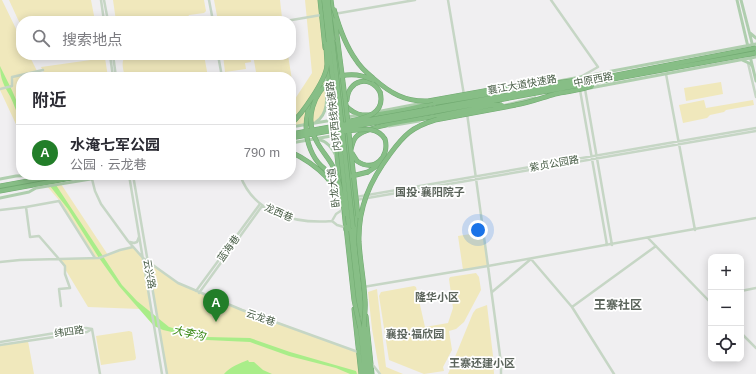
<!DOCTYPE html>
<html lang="zh">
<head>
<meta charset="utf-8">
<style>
  :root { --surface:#fff; --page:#f7f7f7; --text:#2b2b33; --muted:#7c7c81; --line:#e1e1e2; --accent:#227e29 }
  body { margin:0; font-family:Arial,"Noto Sans SC",sans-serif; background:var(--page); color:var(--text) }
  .controls { position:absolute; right:12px; bottom:12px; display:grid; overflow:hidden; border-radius:8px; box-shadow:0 2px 10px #0003 }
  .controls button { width:36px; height:36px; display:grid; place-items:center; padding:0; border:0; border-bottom:1px solid var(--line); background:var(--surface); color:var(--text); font:20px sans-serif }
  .you { position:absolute; left:478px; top:230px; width:14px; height:14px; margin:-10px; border:3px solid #fff; border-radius:50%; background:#1a73e8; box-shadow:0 0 0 6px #1a73e833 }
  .badge { display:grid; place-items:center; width:26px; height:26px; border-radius:50%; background:var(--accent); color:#fff; font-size:13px; font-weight:700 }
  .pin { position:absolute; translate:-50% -33px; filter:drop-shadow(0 1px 2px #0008) }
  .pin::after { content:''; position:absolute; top:21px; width:14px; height:12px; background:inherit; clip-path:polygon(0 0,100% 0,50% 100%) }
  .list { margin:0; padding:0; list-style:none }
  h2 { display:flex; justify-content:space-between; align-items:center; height:52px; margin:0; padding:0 16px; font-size:17px }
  h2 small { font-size:13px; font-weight:400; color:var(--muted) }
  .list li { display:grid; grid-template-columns:26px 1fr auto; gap:12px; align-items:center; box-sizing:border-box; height:56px; padding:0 16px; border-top:1px solid var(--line) }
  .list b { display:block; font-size:15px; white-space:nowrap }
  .list p { margin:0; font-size:13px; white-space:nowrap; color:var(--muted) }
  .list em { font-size:13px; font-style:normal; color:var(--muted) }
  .icon { flex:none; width:22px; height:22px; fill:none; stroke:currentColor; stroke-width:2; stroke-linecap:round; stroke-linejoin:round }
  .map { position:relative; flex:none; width:756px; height:374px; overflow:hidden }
  .search { position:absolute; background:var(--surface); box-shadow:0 2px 10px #0003; left:16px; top:16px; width:280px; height:44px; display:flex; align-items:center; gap:10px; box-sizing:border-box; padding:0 14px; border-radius:16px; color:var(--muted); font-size:15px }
  .panel { position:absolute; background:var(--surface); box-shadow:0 2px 10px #0003; left:16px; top:72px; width:280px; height:108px; border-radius:16px }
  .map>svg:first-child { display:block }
  .green { fill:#f0e8bc }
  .water { fill:#a9ed89 }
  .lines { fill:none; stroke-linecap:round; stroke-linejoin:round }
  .highway-casing { stroke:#71aa71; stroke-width:5 }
  .minor { stroke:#c6d6c5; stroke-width:2.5 }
  .major { stroke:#afceae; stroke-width:3 }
  .highway { stroke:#87be86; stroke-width:4 }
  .highway-bridge-casing { stroke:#71aa71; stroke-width:5; stroke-linecap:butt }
  .highway-bridge { stroke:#87be86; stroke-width:4 }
  .labels { text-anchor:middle; stroke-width:3.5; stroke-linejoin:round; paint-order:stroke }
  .street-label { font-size:10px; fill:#485d46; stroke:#fff }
  .neighbourhood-label { font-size:11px; font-weight:bold; fill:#5b645b; stroke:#fff }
  .water-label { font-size:11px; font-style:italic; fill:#33850c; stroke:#fff }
  .quarter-label { font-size:12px; font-weight:bold; fill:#5b645b; stroke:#fff }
</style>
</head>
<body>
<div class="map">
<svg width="756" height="374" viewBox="0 0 756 374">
  <rect width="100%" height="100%" fill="#f0eff1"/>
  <!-- green -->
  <path class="green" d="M0 0H2L21 39V55H29L40 77H21V135L0 90Z
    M9 0H91L95 21H21V26Z
    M113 0H204L206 11 204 13 189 15 186 21H116Z
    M214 0H280L282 18 262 21H218Z
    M305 0H320L327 60 326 111 314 123 291 127V105L312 73Z
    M127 55H162L163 59 167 60 192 55H204L208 77H125C123 69 120 60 127 55Z
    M223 55H250L251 62 245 63 246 69 225 72Z
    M253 55H288L292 80H291V77H224L256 72Z
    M105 58 108 77H46L41 67Z
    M721 82 723 94 686 101 684 88Z
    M704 100 706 108 753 100 754 105 726 110 724 112 710 115 707 118 683 123 679 105Z
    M45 175H60L61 184 108 255 133 247 143 258 154 326 140 309 88 307 59 259H95L58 199 46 185Z
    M483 232 488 266 463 270 458 236Z
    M148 260 178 283 199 293 359 352 361 374H167Z
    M476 273 479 277 481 290 464 322 456 329 449 331 452 350 443 367 444 371 424 374 389 360 379 296 381 292 414 286 416 287 425 327 448 323 453 308 449 279 450 277Z
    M377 289 386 367 403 374H380L372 329 368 292Z
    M487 305 493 356 494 374H448L473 313 476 309Z
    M129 331 132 332 136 358 135 360 101 365 96 336Z
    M28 341 34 374H0V345Z"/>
  <!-- water -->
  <path class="water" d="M0 66C8 83 21 104 21 122 17 114 14 104 10 96 4 86 0 78 0 66Z
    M49 175H54L56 185 122 285 137 301 169 327 207 337 250 338 290 352 356 371 357 374H350L336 368 289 356 250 342 207 340 163 330 154 326 119 286 99 258 68 209 50 186Z
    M248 360 249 362H254L263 370 272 374H224C230 367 240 363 248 360Z"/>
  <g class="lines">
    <defs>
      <path id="highway" d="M320 0 325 48
        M331 0 334 23
        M336 44 347 133 358 242
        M327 66 340 183
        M347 100C348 80 370 74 380 92
        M346 106C350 110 355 114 362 115 382 116 414 107 435 103
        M308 111 313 98
        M351 149C352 146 353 140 356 137 366 125 421 119 438 116
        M357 161C374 173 390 157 385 139
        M368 172 381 163
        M0 186 61 175
        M0 191 88 175
        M344 211 346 230
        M349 229 359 314
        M353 229 369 374
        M354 309 361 374
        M366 316 372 374
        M360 325 365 374"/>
    </defs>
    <!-- highway casing -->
    <use href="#highway" class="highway-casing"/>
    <!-- minor -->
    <path class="minor" d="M101 0 104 21
      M104 0 108 21
      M209 0 213 21
      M448 0 464 95
      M551 0 598 67 582 76
      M334 14 415 0
      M286 21 321 15
      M110 55 113 77
      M113 55 116 77
      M218 55 222 77
      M748 63 756 97
      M666 74 695 230
      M0 89 12 86V77L43 70
      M585 89 612 245
      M580 90 607 245
      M467 113 488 266 756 218
      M129 175 162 374
      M133 175 167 374
      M240 175C254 214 295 224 332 221L337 225 344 227
      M92 179 95 191 101 204 128 241 143 258 178 283 242 310 358 352
      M356 197 756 128
      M356 200 756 131
      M26 207 59 201 95 258
      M0 210 26 207 30 237 39 236 59 259 99 258 120 250 133 247
      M332 221 336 214 342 210
      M648 238 711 303
      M130 242 134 243 137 242 139 237
      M0 262 20 260 59 259 65 266V274L70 288 59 289 61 306
      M363 287 488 266 501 363V374
      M196 291 260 204
      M741 291 756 288
      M492 292 531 259 572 307
      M199 293 262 206
      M92 329 100 374
      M741 333 756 348
      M0 342 86 328 92 329
      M0 345 87 332 92 329
      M372 364 380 374
      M614 374 572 307 656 246"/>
    <!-- major -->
    <path class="major" d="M737 0 748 47
      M741 0 753 47
      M750 33 756 38
      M750 56 756 81
      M742 60 751 64 752 66
      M559 81 756 44
      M590 88 756 57
      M508 90 530 86
      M502 106 535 98
      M376 112 428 102
      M347 117 359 115
      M316 122C331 112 326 92 325 76
      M389 126 419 121
      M291 127 333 120
      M318 139C326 141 333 148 336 156
      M291 143 337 135
      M0 179 16 176 38 175
      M0 198 29 192 36 188 115 175"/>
    <!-- highway -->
    <use href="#highway" class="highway"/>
    <defs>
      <path id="highway-bridge" d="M324 0 349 229
        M328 0 353 227
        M334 9C339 27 345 45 356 60 360 67 367 73 373 78 390 93 405 102 428 101L517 85 535 84
        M335 20 346 105 358 216
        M341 76C353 73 363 75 373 80
        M333 79C313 93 304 119 317 142 322 152 331 160 335 171 339 180 341 191 342 201
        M533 85 549 84 585 79
        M435 103 495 93 510 89
        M515 105C529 103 541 98 555 94 567 91 580 91 592 86
        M308 111C302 136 311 167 337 175
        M438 116 492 105H502
        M350 121C365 118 386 114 380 92
        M291 124C302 114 325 81 327 66 327 59 326 51 326 44
        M346 131C360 130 376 125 385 139
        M291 134 601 78 756 48
        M291 138 756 53
        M291 152C316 164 341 185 345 214
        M352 153 357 161
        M352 176 368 172
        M346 227 354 300 360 328
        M364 327C364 318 366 309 365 300 364 280 360 261 359 242 358 207 370 181 390 154 404 135 412 127 435 120L516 105"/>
    </defs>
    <!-- highway-bridge casing -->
    <use href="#highway-bridge" class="highway-bridge-casing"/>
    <!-- highway-bridge -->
    <use href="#highway-bridge" class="highway-bridge"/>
  </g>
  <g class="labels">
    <!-- street labels -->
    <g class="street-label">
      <text transform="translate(593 79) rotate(-11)" y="4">中原西路</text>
      <text transform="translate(522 84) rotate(-10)" y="4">襄江大道快速路</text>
      <text transform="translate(333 116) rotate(-96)" y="4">内环西线快速路</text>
      <text transform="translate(554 163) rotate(-10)" y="4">紫贞公园路</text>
      <text transform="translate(333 188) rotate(-97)" y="4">卧龙大道</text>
      <text transform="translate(279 212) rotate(23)" y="4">龙西巷</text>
      <text transform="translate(228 248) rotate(-54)" y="4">蓝海巷</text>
      <text transform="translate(150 274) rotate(80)" y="4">云兴路</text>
      <text transform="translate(261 317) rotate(19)" y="4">云龙巷</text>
      <text transform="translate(69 331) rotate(-8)" y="4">纬四路</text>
    </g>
    <!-- neighbourhood labels -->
    <g class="neighbourhood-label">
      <text x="430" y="196">国投·襄阳院子</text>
      <text x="437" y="301">隆华小区</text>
      <text x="415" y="338">襄投·福欣园</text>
      <text x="482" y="367">王寨还建小区</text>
    </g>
    <!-- water labels -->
    <g class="water-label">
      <text transform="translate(189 333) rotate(12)" y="4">大李沟</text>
    </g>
    <!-- quarter labels -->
    <g class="quarter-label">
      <text x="618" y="309">王寨社区</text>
    </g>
  </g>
</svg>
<div class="controls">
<button>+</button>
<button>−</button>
<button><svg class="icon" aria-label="locate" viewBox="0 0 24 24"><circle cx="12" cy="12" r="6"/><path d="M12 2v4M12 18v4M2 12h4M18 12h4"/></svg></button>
</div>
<div class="you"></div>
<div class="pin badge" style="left:216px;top:322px">A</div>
<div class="search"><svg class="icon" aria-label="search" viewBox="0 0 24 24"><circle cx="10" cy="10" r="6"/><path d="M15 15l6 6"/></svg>搜索地点</div>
<section class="panel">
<h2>附近<small></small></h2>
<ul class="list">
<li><span class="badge">A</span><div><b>水淹七军公园</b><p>公园 · 云龙巷</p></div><em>790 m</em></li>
</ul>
</section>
</div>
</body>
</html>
